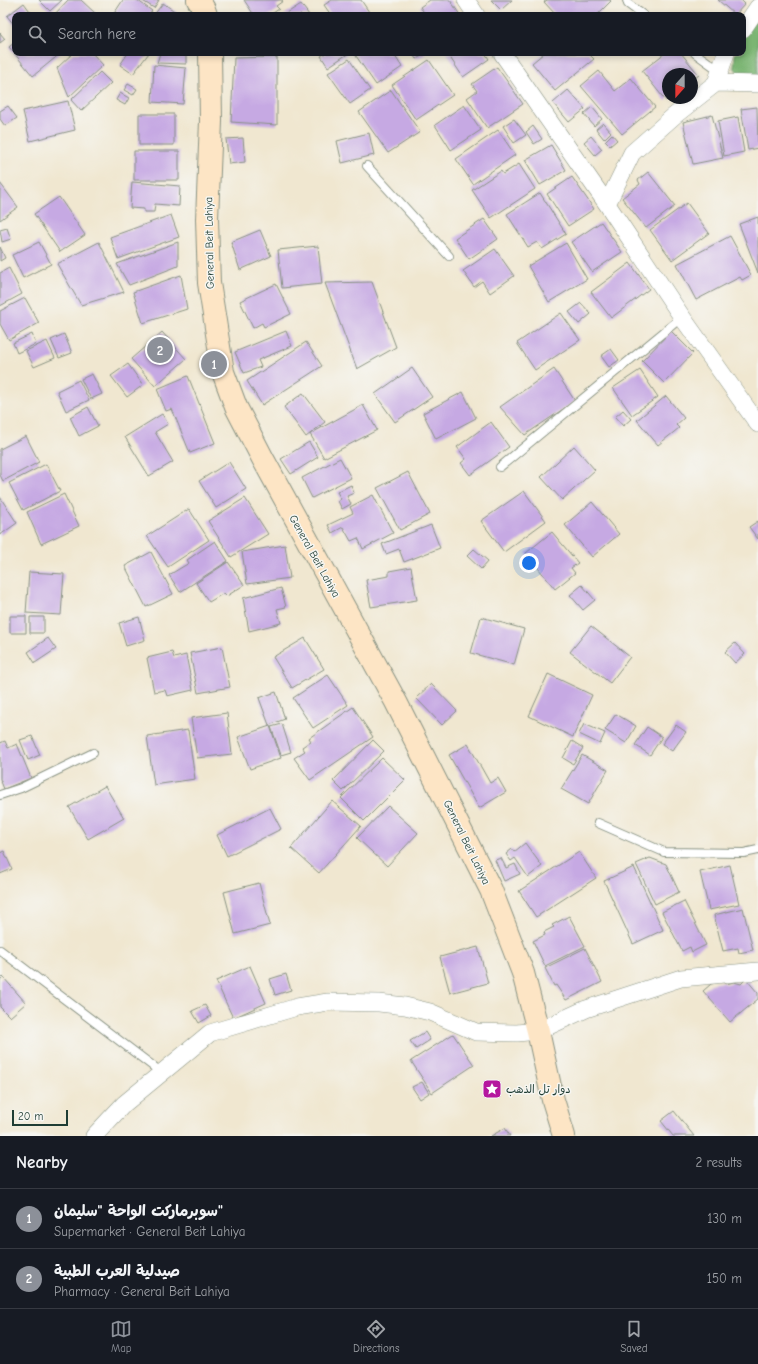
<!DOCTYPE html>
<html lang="en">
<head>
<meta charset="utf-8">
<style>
  :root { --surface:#171b24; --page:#242831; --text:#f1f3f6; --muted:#9ea1a6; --line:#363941; --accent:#8c9099 }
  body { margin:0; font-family:"Comic Neue","Playpen Sans Arabic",sans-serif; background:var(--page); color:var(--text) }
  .compass { position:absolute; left:662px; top:68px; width:36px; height:36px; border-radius:50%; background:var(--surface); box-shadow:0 2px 6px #0003; rotate:201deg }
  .scale { position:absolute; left:12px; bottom:10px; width:56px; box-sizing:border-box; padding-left:4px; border:2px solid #1f3d34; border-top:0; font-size:11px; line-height:14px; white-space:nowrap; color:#1f3d34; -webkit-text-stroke:3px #f6f6f2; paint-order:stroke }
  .you { position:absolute; left:529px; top:563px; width:14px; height:14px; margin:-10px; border:3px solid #fff; border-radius:50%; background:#1a73e8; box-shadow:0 0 0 6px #1a73e833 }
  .badge { display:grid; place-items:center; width:26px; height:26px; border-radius:50%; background:var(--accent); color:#fff; font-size:13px; font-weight:700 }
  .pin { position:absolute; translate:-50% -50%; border:2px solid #fff; box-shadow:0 1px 4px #0006 }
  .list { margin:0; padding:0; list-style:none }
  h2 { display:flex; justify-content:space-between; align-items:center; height:52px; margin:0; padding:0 16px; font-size:17px }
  h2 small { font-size:13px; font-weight:400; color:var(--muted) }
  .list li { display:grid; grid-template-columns:26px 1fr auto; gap:12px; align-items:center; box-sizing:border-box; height:60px; padding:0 16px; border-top:1px solid var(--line) }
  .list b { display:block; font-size:15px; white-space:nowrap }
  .list p { margin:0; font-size:13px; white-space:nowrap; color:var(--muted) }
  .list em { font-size:13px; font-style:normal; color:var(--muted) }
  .icon { flex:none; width:22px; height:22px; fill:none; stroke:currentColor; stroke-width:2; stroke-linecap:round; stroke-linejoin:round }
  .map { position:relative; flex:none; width:758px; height:1136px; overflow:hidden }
  .search { position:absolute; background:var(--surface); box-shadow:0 2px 6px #0003; left:12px; right:12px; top:12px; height:44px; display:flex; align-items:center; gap:10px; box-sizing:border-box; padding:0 14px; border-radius:8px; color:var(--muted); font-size:15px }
  .sheet { height:172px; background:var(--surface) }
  nav { display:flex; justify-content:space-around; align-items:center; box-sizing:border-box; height:56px; border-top:1px solid var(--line); background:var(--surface); font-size:11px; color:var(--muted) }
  nav a { display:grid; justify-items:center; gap:2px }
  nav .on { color:var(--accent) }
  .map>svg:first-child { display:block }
  .forest { fill:#7bb573; stroke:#4d7954 }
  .building { fill:#c6a9e3 }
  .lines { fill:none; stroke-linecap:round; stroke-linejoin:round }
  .lane-casing { stroke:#889282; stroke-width:10 }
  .street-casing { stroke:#889282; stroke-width:18 }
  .secondary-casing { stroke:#889282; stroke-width:24 }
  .lane { stroke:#fff; stroke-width:8 }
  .street { stroke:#fff; stroke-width:17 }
  .secondary { stroke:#fde5c5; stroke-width:22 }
  .labels { text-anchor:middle; stroke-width:3; stroke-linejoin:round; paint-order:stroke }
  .street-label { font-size:11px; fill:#1f3d34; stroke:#f6f6f2 }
  .poi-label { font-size:11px; fill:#1f3d34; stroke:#f6f6f2; text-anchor:start }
</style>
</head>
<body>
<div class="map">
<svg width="758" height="1136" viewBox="0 0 758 1136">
  <rect width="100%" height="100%" fill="#f6f6f2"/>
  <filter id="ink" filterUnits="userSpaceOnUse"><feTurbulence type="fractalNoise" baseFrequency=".025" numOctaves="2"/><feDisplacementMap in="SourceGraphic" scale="8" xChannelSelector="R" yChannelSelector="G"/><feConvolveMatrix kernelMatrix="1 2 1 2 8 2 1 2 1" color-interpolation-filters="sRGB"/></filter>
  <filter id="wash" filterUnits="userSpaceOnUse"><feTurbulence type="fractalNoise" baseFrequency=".012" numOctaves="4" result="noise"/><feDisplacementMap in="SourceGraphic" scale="16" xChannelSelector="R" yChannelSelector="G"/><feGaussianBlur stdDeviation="0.9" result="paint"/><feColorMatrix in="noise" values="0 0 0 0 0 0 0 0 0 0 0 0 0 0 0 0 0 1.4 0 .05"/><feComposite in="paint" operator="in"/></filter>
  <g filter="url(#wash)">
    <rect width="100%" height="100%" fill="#f0e7d0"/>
    <!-- forest -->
    <path class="forest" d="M758 11V79L741 77 734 67 735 53H743V35Z"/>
    <g id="blocks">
      <!-- building -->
      <path class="building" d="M39 0H62L50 11Z
        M68 0H81L96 14 54 15Z
        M123 0H137L152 11 149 15H113Z
        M141 0H159L154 8Z
        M244 0H282L283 1 276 6 279 9 270 15H254Z
        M332 0H361L371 15H331L324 5Z
        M430 0H450L460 15H426L420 7Z
        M491 0H512L501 10Z
        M547 0H610L611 1 597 15H556L544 2Z
        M718 0H741L745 4 735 15Z
        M24 3 32 14 15 15V26L7 16Z
        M163 3 180 15H154Z
        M301 4 309 15H284Z
        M0 33 5 39 0 43Z
        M15 42V53H61L33 76 9 47Z
        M73 53H92L103 65 69 97 57 68Z
        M128 53H149L133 74 120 65Z
        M160 53H186V64L157 63Z
        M326 53H349L328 67 321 56Z
        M354 53H393L402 67 376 85Z
        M412 53H425L426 54 416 59Z
        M447 53H485L489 59 463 77Z
        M544 53H588L594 59 555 91 532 63Z
        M665 53H681L699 75 692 80V74H668V99L666 101 642 71Z
        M277 57V125L231 122 234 58Z
        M349 59 370 90 350 104 328 73Z
        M429 60 453 95 416 120 392 85Z
        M154 65 186 68 183 104 152 102Z
        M497 67 523 104 487 128 467 98 477 91 472 84Z
        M599 71 615 91 631 78 655 107 622 134 581 86Z
        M100 72 111 83 81 111 71 100Z
        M128 84 137 89 133 95 124 90Z
        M391 90 420 132 388 153 359 112Z
        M568 90 585 109 569 122 553 103Z
        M120 93 129 98 125 105 116 100Z
        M68 101 75 130 30 141 23 111Z
        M464 105 481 130 451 150 435 125Z
        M8 106 17 118 5 126 0 119V111Z
        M592 107 602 119 594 126 584 114Z
        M757 107 758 148 748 150 741 109Z
        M139 114H174V145H139Z
        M712 115 723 158 693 164 683 122Z
        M738 117 744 152 724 156 718 121Z
        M514 119 526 135 514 143 503 126Z
        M603 123 611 132 604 139 596 129Z
        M533 126 542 139 534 144 526 132Z
        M498 130 515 155 473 184 456 159Z
        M369 133 374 155 342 163 337 141Z
        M612 134 617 140 610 146 605 141Z
        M591 136 602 149 595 155 584 142Z
        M243 138 245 162 229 164 226 139Z
        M551 145 566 170 540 185 525 160Z
        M134 151H179V180H134Z
        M519 164 535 189 491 218 472 190 501 171 503 174Z
        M648 172 675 206 646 228 622 198 640 184 638 180Z
        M572 177 594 209 568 226 547 194Z
        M132 182 180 186 179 206 155 204 154 212H144V209L130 208Z
        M0 183 18 207 0 220Z
        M540 193 566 234 542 249 537 242 528 247 507 214Z
        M59 197 85 235 60 252 34 214Z
        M687 203 709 233 672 260 650 230Z
        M171 215 179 237 118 259 110 237Z
        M758 217V273L739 224Z
        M484 219 498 239 469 259 455 238Z
        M601 222 622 252 592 272 571 242Z
        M7 228 11 239 2 242 0 230Z
        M260 230 271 256 240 270 231 242Z
        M730 236 751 275 742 280 740 277 696 300 677 264Z
        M39 242 51 264 23 278 12 255Z
        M99 242 124 292 81 305 57 264Z
        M178 242V266L129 285 117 264Z
        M566 243 587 279 549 302 528 266Z
        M318 246 322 284 282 288 278 250Z
        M0 247 5 258 0 261Z
        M495 249 514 276 490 293 482 281 474 287 463 271Z
        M630 263 649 289 611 318 591 292Z
        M9 268 22 294 0 306V273Z
        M181 275 187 309 143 323 133 292Z
        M372 282 396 347 357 369 325 283Z
        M276 284 291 314 264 327 262 323 253 328 240 301Z
        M25 298 39 323 9 340 0 324V311Z
        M581 303 591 314 579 324 569 312Z
        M561 313 580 340 535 370 517 343Z
        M286 331 292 346 258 360 261 367 244 373 235 352Z
        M671 331 693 353 664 383 642 361Z
        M162 332 186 359 155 386 131 359Z
        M32 334 36 344 17 353 13 343Z
        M64 334 72 353 59 358 51 340Z
        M47 341 55 358 34 367 26 351Z
        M306 342 322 366 262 405 247 381Z
        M611 349 619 360 609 367 601 356Z
        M128 364 143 385 127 397 111 376Z
        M412 368 432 397 395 422 375 394Z
        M554 369 575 401 525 435 500 407Z
        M640 370 658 397 632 415 613 388Z
        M92 374 102 394 91 399 81 379Z
        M188 376 215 443 190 453 172 409 166 411 157 389Z
        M79 380 89 400 66 411 57 391Z
        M463 392 476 418 436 439 423 413Z
        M303 393 325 422 306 437 284 407Z
        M666 396 684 418 676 425 679 428 658 445 637 420Z
        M363 405 377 430 324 458 310 434Z
        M88 407 98 426 79 436 70 417Z
        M623 410 631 419 623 426 615 417Z
        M162 414 168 424 155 432 173 462 149 476 125 437Z
        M491 422 509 447 470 475 461 463 466 459 457 447Z
        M26 436 39 462 3 481 0 475V449Z
        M309 442 318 457 291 474 281 459Z
        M574 446 595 470 562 500 541 477Z
        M340 458 351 478 312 498 302 478Z
        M229 462 246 489 216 508 199 481Z
        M46 464 60 491 23 510 9 483Z
        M408 472 430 514 400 530 377 488Z
        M351 485 354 493 347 496 351 504 342 509 338 501 341 499 337 492Z
        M524 491 546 521 504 552 481 521Z
        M64 494 79 526 41 544 27 512Z
        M373 495 393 533 363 549 358 538 351 541 343 527 332 533 328 525 353 513 350 507Z
        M0 497 17 523 0 535Z
        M245 498 268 534 231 557 208 521Z
        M592 502 619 534 592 557 565 525Z
        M189 509 209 540 168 567 147 536Z
        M758 521V539L749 527Z
        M431 525 440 548 404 562 399 549 386 554 382 544Z
        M552 532 578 563 571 568 575 573 555 589 526 553Z
        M215 541 228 561 180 592 169 575 189 563 187 560Z
        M285 545 290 578 247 584 242 552Z
        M474 549 488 561 481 569 467 556Z
        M151 552 173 594 146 607 125 566Z
        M228 562 244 585 227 596 224 593 209 602 196 583Z
        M411 567 417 600 371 607 366 580 389 576V571Z
        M29 572 64 574 61 615 26 613Z
        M582 585 595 600 583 610 570 595Z
        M281 588 286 607 277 609 281 623 249 631 243 598Z
        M10 616H26V633H10Z
        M30 617H44V633H30Z
        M139 617 145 640 126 646 119 623Z
        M481 617 524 629 514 665 471 653Z
        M591 626 630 657 610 683 570 652Z
        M48 638 56 649 35 663 28 652Z
        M305 638 324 669 292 688 273 657Z
        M735 643 745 654 735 663 725 652Z
        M222 647 230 687 198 693 190 653Z
        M172 652 174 658 186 655 193 690 167 696 165 690 154 692 147 658Z
        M548 674 592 695 573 737 529 716Z
        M328 675 348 705 313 728 293 698Z
        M431 684 457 711 442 725 416 698Z
        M276 692 285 719 269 725 259 698Z
        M353 707 373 737 310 780 294 758 305 751 302 747 311 741 309 738Z
        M227 713 232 754 197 758 191 718Z
        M616 714 636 726 626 743 605 730Z
        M282 724 291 752 281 755 271 727Z
        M584 724 605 733 600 744 579 734Z
        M676 725 686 732 672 751 662 744Z
        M270 726 281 758 250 769 238 737Z
        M647 727 662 737 650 755 635 745Z
        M188 730 195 779 154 785 147 736Z
        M32 736 40 755 28 760 20 740Z
        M373 740 384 751 343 791 333 781Z
        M5 741 8 748 17 744 31 778 4 789 0 779V743Z
        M572 741 583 748 573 764 563 758Z
        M468 744 490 783 498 778 506 792 479 808 449 755Z
        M582 755 608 770 588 804 561 789Z
        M382 758 405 780 364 821 341 798Z
        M105 786 124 818 88 839 69 807Z
        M332 801 361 826 319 873 291 848Z
        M388 806 418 833 387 866 357 838Z
        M270 808 281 829 227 856 217 835Z
        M525 843 542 866 528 877 515 858 511 861 506 854 512 849 514 852Z
        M4 851 12 869 0 874V853Z
        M579 852 596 878 536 917 519 891Z
        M501 858 506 868 515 864 520 874 504 881 495 860Z
        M650 858 666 864 679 892 655 904 636 864Z
        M730 865 739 904 709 910 700 872Z
        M634 867 663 930 633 944 604 881Z
        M259 883 270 925 235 934 224 892Z
        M684 901 706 945 692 952 690 947 682 951 662 912Z
        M743 908 753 950 739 953 738 948 723 951 714 915Z
        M569 916 585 946 545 966 533 941 545 935 544 932 554 927 552 925Z
        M478 947 488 983 450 993 440 957Z
        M585 948 602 982 566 1000 556 985 554 986 545 968Z
        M250 966 266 1003 233 1018 216 981Z
        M286 974 291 990 275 995 270 979Z
        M3 977 26 1003 10 1017 0 1007V980Z
        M746 979 758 993V999L730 1022 703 991 711 984 722 982 726 984 734 982 741 984Z
        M205 1005 211 1016 199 1023 192 1011Z
        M425 1032 430 1040 416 1049 410 1041Z
        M453 1034 474 1065 432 1093 411 1061Z
        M422 1082 429 1093 420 1099 412 1087Z
        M674 1111 694 1136H673L661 1121Z
        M505 1128 510 1136H491Z"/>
    </g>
  </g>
  <g filter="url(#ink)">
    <use href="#blocks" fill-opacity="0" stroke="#889282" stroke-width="1"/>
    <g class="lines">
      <defs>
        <path id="lane" d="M627 0 628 4 643 15
          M695 53 720 71
          M367 166 449 256
          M500 467 682 317
          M0 795 21 788 93 753
          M598 823 664 852 744 853 758 850
          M0 950 162 1073"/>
        <path id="street" d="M466 0 476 15
          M743 29 758 7
          M502 53 607 204 682 317 758 424
          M716 83 726 53
          M607 204 632 153 674 116 716 83 758 84
          M94 1136 124 1104 210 1033 297 1007 328 1002 379 1003 405 1006 430 1012 476 1032 517 1033 538 1031 586 1009 681 978 758 971"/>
        <path id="secondary" d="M198 0 204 9 206 15
          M210 53 211 121 207 219 209 283 223 372 236 407 263 459 396 702 491 890 523 973 538 1031 553 1100 564 1136"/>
      </defs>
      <!-- lane casing -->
      <use href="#lane" class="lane-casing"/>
      <!-- street casing -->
      <use href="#street" class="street-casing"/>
      <!-- secondary casing -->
      <use href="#secondary" class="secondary-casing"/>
      <!-- lane -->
      <use href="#lane" class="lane"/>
      <!-- street -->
      <use href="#street" class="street"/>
      <!-- secondary -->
      <use href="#secondary" class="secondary"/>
    </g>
  </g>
  <!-- icons -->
  <defs>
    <symbol id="sight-square" viewBox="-11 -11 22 22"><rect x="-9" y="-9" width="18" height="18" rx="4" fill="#b5179e" stroke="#f6f6f2"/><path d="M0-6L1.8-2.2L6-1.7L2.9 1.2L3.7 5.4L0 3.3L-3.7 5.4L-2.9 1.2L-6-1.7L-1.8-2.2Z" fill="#fff"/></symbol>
  </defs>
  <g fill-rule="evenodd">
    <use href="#sight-square" x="481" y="1078" width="22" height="22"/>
  </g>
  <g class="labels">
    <!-- street labels -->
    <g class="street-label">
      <text transform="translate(209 243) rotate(-91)" y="4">General Beit Lahiya</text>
      <text transform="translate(315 556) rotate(61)" y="4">General Beit Lahiya</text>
      <text transform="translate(467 842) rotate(64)" y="4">General Beit Lahiya</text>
    </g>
    <!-- poi labels -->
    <g class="poi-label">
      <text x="506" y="1093">دوار تل الذهب</text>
    </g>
  </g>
</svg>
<svg class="compass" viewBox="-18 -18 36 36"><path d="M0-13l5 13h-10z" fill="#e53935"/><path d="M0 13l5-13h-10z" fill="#9ea1a6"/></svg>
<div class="scale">20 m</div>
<div class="you"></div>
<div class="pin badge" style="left:214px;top:364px">1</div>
<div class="pin badge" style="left:160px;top:350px">2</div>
<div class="search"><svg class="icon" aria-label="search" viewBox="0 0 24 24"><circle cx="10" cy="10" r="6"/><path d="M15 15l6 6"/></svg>Search here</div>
</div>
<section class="sheet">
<h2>Nearby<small>2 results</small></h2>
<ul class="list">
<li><span class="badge">1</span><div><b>سوبرماركت الواحة &quot;سليمان&quot;</b><p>Supermarket · General Beit Lahiya</p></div><em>130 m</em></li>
<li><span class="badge">2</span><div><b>صيدلية العرب الطبية</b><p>Pharmacy · General Beit Lahiya</p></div><em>150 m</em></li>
</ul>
</section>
<nav>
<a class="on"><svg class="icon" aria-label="map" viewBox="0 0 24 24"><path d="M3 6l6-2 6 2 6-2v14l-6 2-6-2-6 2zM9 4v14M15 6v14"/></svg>Map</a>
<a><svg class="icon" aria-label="directions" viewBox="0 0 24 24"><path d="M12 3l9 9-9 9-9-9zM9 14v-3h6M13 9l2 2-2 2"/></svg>Directions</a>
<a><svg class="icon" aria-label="saved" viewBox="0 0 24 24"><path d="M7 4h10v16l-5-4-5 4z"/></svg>Saved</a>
</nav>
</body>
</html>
